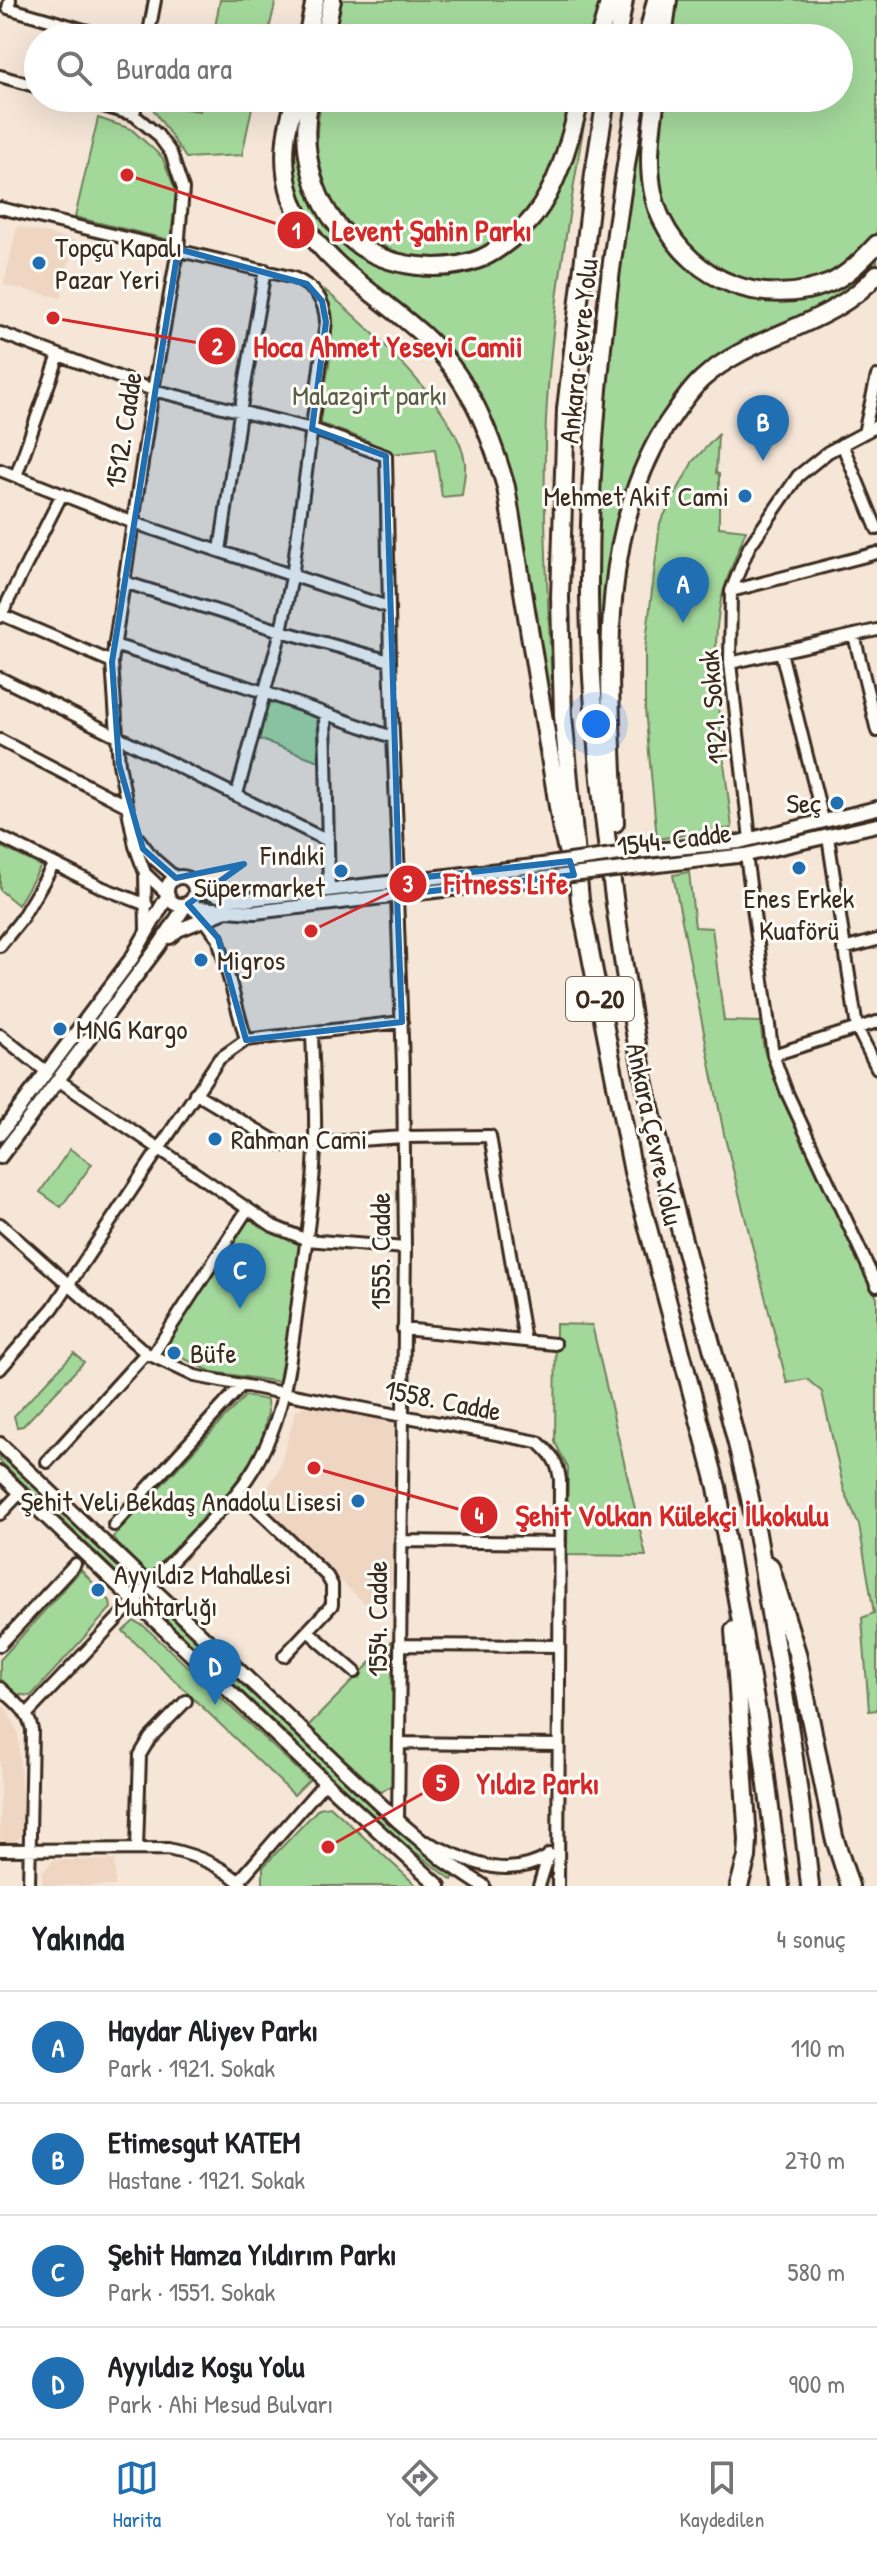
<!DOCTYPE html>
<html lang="tr">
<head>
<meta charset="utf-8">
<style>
  :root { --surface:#fff; --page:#f6f6f6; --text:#202124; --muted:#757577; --line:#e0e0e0; --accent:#1f6fb2 }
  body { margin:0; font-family:"Patrick Hand",sans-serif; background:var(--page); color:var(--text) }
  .you { position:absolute; left:596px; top:724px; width:28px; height:28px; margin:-20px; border:6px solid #fff; border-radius:50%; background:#1a73e8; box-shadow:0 0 0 12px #1a73e833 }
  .badge { display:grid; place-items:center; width:52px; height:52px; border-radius:50%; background:var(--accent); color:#fff; font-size:26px; font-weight:700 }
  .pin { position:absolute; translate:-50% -66px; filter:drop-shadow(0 2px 4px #0008) }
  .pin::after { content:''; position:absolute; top:42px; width:28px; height:24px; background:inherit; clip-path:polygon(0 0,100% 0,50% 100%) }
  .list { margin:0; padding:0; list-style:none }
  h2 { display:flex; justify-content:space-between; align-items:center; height:104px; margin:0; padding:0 32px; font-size:34px }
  h2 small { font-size:26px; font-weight:400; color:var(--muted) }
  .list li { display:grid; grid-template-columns:52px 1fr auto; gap:24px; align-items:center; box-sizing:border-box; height:112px; padding:0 32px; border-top:2px solid var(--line) }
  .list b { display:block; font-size:30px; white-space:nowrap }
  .list p { margin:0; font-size:26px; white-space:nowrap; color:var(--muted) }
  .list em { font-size:26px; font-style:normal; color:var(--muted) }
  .icon { flex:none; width:44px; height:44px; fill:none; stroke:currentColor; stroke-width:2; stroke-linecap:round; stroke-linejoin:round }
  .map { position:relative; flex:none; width:877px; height:1886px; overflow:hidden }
  .search { position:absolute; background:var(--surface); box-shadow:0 8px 32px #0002; left:24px; right:24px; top:24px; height:88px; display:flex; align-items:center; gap:20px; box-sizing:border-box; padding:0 28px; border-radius:44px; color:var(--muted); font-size:30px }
  .sheet { height:552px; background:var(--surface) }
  nav { display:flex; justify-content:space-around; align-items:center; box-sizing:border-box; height:112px; border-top:2px solid var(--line); background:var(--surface); font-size:22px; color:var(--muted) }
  nav a { display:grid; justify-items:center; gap:4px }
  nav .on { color:var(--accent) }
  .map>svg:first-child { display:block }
  .built { fill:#efd6c3 }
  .green { fill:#a3d89b; stroke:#6f815c; stroke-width:2 }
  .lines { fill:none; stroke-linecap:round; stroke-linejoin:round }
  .minor-casing { stroke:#3b2a1e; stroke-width:16 }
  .major-casing { stroke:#3b2a1e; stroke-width:18 }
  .highway-casing { stroke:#3b2a1e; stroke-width:22 }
  .minor { stroke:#fdfcf7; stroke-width:10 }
  .major { stroke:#fdfcf7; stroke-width:12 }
  .highway { stroke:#fdfcf7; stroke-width:16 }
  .major-bridge-casing { stroke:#3b2a1e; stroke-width:18; stroke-linecap:butt }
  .major-bridge { stroke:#fdfcf7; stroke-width:12 }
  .marked { fill:#1f6fb2; fill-opacity:0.2; stroke:#1f6fb2; stroke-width:6; stroke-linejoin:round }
  .poi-dot { fill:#1f6fb2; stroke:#fdfcf7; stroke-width:3 }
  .labels { text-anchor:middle; stroke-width:6; stroke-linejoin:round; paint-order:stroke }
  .shield { fill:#fdfcf7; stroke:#75695f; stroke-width:2 }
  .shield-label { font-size:26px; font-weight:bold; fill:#3b2a1e }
  .poi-label { font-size:28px; fill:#3b2a1e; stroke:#fdfcf7; text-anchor:start }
  .street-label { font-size:28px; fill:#3b2a1e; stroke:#fdfcf7 }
  .park-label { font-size:28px; fill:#5a5e44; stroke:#fdfcf7 }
  .leader { fill:none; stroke:#d62828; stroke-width:3 }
  .callout-dot { fill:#d62828; stroke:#fdfcf7; stroke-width:3 }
  .mark-label { font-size:24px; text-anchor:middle; font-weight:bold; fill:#fff }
  .callout-label { font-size:30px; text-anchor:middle; font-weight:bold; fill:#d62828; stroke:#fdfcf7; stroke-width:6; stroke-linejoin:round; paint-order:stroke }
</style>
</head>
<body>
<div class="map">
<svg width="877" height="1886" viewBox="0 0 877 1886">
  <rect width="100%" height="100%" fill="#f5e6d8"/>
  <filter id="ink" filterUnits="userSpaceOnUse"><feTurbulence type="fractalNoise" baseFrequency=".0125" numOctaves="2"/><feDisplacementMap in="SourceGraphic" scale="16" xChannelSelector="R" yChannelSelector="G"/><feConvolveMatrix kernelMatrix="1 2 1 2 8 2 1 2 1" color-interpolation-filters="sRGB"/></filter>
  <g filter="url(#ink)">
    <!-- built -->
    <path class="built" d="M17 226 74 240 61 298 4 285Z
      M306 1405 393 1421V1584L370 1609 259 1502 278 1471 296 1411Z
      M0 1707H6L18 1732 24 1833 14 1843H0Z
      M53 1860H115V1886H42V1873Z"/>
    <!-- green -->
    <path class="green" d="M220 0H276L267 38H213Z
      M342 0H603L593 38H334Z
      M673 0H877V231L871 241 847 264 828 275 804 282 784 286 759 285 714 269 672 231 654 178 658 98H839V38H666Z
      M203 98H254L242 155 186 158 149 103 200 111Z
      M308 98 304 154 354 245 455 271 536 223 587 105C570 210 551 314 546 420 542 510 548 599 552 689L543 690 520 546 465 373 442 342 413 315 342 262 314 234 296 196 289 153 293 110Z
      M322 98H575C563 134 555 176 532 206 519 223 501 241 481 250 423 276 344 242 323 183 313 155 316 126 322 98Z
      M98 118 131 129 162 157 177 193 170 240 75 217Z
      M636 142 644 144 645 184 705 275 798 296 877 247V268L864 284 824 308 738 349 643 459 607 645H598L596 594 599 420Z
      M325 290C365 324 459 410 465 463 466 473 463 485 462 495L442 497 435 449 392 454 366 440 319 423 329 365 332 330Z
      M718 435 716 473 719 474V527L746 530C737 553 727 576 721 600 707 662 725 763 732 828L657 839 645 709V650L660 523 693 461Z
      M267 701 317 718 319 761 259 739Z
      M0 846 41 866 18 905 0 890Z
      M689 872 695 927 712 928 724 1021 760 1022 764 1050 778 1089 877 1298V1710L869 1711 862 1618 874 1613 859 1525 844 1490 822 1392 807 1379 787 1383 724 1134 673 875Z
      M70 1149 92 1164 61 1207 40 1192Z
      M248 1218 301 1244 281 1382 212 1372 164 1349Z
      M556 1324 592 1325 646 1556 567 1555 568 1468 555 1442Z
      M74 1353 84 1362 23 1426 17 1427 14 1416Z
      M245 1396 267 1400 268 1412 261 1445 247 1472 149 1575 112 1538Z
      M0 1452 130 1575 125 1580 0 1461Z
      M81 1570 110 1601 111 1608 31 1696 14 1694 0 1678V1660Z
      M156 1601 398 1832 454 1876 452 1880 397 1838 151 1606Z
      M134 1621 144 1626 309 1780 294 1795 123 1631Z
      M392 1641 394 1784 381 1792 308 1726Z
      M330 1806 417 1886H263V1867L319 1808Z"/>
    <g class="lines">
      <defs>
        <path id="minor" d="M10 0 8 8 112 38
          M148 38 155 0
          M0 76 38 87
          M76 98 134 115 157 134 171 153 183 189 178 249 153 390 112 662 119 764 135 846 145 873 167 894
          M134 115 137 98
          M0 208 294 278C314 287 325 299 326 322L292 577 281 631 237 794
          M0 333 153 390 312 429 386 456 390 661 399 880
          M864 433 877 376
          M842 444 877 529
          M0 470 134 523 388 607
          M16 476 59 355
          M220 551 240 413 265 270
          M124 582 281 631 390 661
          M731 591 877 553
          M0 614 112 662
          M0 617 62 494
          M854 635 877 731
          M114 645 264 692 392 737
          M781 652 823 820
          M730 663 877 630
          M0 678 326 840
          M325 715 329 889
          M0 740 127 806
          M0 837 103 888 147 905
          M828 837 857 1028 877 1068
          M138 838 154 859 176 878
          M750 839 730 663 731 591 749 547 798 476 828 452 877 426
          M746 855 773 1055 787 1093 877 1286
          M145 873 146 931
          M397 895 403 1066 405 1248 398 1821
          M189 906 204 919 218 938 246 1040
          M0 946 20 921 54 864
          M843 949 877 940
          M0 1035 47 1072
          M773 1055 877 1022
          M58 1080 273 1226 307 1240 405 1248
          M195 1093 282 1145 404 1137 490 1136 525 1341
          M0 1224 146 1353 195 1376 538 1442C552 1454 558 1463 560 1480L558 1886
          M403 1329 555 1344
          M152 1356 247 1210
          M0 1369 53 1308 219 1059 246 1040 402 1022
          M47 1462 146 1353
          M238 1491 327 1576 332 1585V1605L284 1656
          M0 1514 21 1492
          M114 1525 241 1386
          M401 1541 560 1543
          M308 1631 355 1672
          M0 1645 75 1564
          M400 1645 559 1646
          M0 1688C14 1701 29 1711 32 1730L29 1886
          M27 1714 234 1496C283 1438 288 1374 298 1302 305 1249 314 1196 315 1143 316 1107 313 1069 312 1033
          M400 1743 558 1745
          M427 1842C470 1861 504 1882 549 1856
          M137 1848 140 1755 150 1738 186 1701
          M0 1850 168 1849C195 1855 224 1866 243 1886
          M239 1881 325 1782
          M539 1886 549 1854"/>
        <path id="major" d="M634 852 739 842 877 808
          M632 868 746 855 877 825
          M167 891a14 14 0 1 1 28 0a14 14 0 1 1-28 0Z
          M195 887 227 898 250 899 542 865
          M188 904 198 908 255 912 546 878
          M170 937 178 930 221 913
          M0 1134 132 958 168 895
          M0 1157 158 947 186 905
          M0 1444 398 1821 444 1860 483 1886
          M0 1473 325 1782 439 1886"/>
        <path id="highway" d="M307 38 315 0
          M324 38 332 0
          M599 38 610 0
          M617 38 624 0
          M647 38 656 0
          M663 38 668 0
          M295 98C292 112 287 126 286 140 275 240 360 278 422 334 468 376 489 429 506 487L562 831 569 857
          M310 98C299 148 313 209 354 242 387 268 444 274 482 258 501 249 521 232 534 216 560 183 570 137 581 98
          M606 98 594 174 566 409 560 597 563 715 580 900 633 1172 717 1487 759 1723 780 1886
          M637 98C609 262 588 429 589 596 591 732 608 869 630 1004 656 1165 709 1322 746 1481 758 1529 764 1577 772 1625 788 1712 801 1798 810 1886
          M656 98C650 137 644 183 662 220 692 282 766 309 830 283 848 275 864 258 877 244
          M615 823C611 692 593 544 665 427 676 411 688 392 702 379 753 333 832 327 877 274
          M770 1566 797 1653 834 1837 850 1886
          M734 1630 748 1840 747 1857 739 1886"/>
      </defs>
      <!-- minor casing -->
      <use href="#minor" class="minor-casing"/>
      <!-- major casing -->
      <use href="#major" class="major-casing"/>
      <!-- highway casing -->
      <use href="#highway" class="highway-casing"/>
      <!-- minor -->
      <use href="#minor" class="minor"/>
      <!-- major -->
      <use href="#major" class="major"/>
      <!-- highway -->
      <use href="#highway" class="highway"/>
      <defs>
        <path id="major-bridge" d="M542 865 634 852
          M546 878 632 868"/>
      </defs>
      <!-- major-bridge casing -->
      <use href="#major-bridge" class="major-bridge-casing"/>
      <!-- major-bridge -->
      <use href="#major-bridge" class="major-bridge"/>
    </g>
  </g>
  <!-- marked area -->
  <path class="marked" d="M178 249 307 284 322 301 326 322 312 429 386 456 399 880 570 861 574 875 397 895 402 1022 246 1040 218 938 188 904 244 864 176 878 143 849 119 764 112 662Z"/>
  <!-- markers -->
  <g class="poi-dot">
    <circle cx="39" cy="263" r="8"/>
    <circle cx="745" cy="496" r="8"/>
    <circle cx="837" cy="803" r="8"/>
    <circle cx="799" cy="868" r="8"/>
    <circle cx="341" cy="871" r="8"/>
    <circle cx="201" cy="960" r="8"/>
    <circle cx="60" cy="1029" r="8"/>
    <circle cx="215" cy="1139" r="8"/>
    <circle cx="174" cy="1353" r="8"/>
    <circle cx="358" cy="1501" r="8"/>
    <circle cx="98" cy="1590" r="8"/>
  </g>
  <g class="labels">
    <!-- shield labels -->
    <rect class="shield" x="566" y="977" width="68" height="44" rx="6"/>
    <g class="shield-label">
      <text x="600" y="1008">O-20</text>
    </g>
    <!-- poi labels -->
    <g class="poi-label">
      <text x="55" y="257">Topçu Kapalı<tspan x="55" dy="32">Pazar Yeri</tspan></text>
      <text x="729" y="506" text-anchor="end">Mehmet Akif Cami</text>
      <text x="821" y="813" text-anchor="end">Seç</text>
      <text x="325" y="865" text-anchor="end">Fındıki<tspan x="325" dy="32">Süpermarket</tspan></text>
      <text x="799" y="908" text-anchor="middle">Enes Erkek<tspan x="799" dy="32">Kuaförü</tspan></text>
      <text x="217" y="970">Migros</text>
      <text x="76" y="1039">MNG Kargo</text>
      <text x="231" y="1149">Rahman Cami</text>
      <text x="190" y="1363">Büfe</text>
      <text x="342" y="1511" text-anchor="end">Şehit Veli Bekdaş Anadolu Lisesi</text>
      <text x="114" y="1584">Ayyıldız Mahallesi<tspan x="114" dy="32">Muhtarlığı</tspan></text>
    </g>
    <!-- street labels -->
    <g class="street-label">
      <text transform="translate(578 351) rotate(-84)" y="10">Ankara Çevre Yolu</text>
      <text transform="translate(123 430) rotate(-81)" y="10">1512. Cadde</text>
      <text transform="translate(713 707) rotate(-95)" y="10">1921. Sokak</text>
      <text transform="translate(674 839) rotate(-7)" y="10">1544. Cadde</text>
      <text transform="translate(655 1134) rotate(78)" y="10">Ankara Çevre Yolu</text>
      <text transform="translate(380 1251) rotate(-90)" y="10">1555. Cadde</text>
      <text transform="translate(443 1400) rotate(11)" y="10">1558. Cadde</text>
      <text transform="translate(377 1619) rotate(-90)" y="10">1554. Cadde</text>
    </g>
    <!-- park labels -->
    <g class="park-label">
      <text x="370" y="405">Malazgirt parkı</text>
    </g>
  </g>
  <!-- callouts -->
  <path class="leader" d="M127 175L296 230M53 318L217 346M311 931L408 884M314 1468L479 1515M328 1847L441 1783"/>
  <g class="callout-dot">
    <circle cx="127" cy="175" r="8"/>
    <circle cx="53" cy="318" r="8"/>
    <circle cx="311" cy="931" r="8"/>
    <circle cx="314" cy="1468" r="8"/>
    <circle cx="328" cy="1847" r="8"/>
    <circle cx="296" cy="230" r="20"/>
    <circle cx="217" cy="346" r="20"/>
    <circle cx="408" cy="884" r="20"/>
    <circle cx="479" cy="1515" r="20"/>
    <circle cx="441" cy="1783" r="20"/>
  </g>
  <g class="mark-label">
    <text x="296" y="239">1</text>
    <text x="217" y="355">2</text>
    <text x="408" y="892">3</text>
    <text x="479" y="1524">4</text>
    <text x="441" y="1791">5</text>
  </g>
  <g class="callout-label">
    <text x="432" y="241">Levent Şahin Parkı</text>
    <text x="388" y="357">Hoca Ahmet Yesevi Camii</text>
    <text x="506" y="894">Fitness Life</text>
    <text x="672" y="1526">Şehit Volkan Külekçi İlkokulu</text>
    <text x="538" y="1794">Yıldız Parkı</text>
  </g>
</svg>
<div class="you"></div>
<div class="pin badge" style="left:683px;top:623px">A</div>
<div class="pin badge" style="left:763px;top:461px">B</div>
<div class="pin badge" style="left:240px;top:1309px">C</div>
<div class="pin badge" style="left:215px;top:1705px">D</div>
<div class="search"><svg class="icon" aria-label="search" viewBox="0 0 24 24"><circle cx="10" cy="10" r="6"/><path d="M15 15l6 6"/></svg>Burada ara</div>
</div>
<section class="sheet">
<h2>Yakında<small>4 sonuç</small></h2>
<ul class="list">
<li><span class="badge">A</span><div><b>Haydar Aliyev Parkı</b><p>Park · 1921. Sokak</p></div><em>110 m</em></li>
<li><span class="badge">B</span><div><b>Etimesgut KATEM</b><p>Hastane · 1921. Sokak</p></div><em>270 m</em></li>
<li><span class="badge">C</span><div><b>Şehit Hamza Yıldırım Parkı</b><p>Park · 1551. Sokak</p></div><em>580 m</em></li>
<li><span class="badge">D</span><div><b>Ayyıldız Koşu Yolu</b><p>Park · Ahi Mesud Bulvarı</p></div><em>900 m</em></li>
</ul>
</section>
<nav>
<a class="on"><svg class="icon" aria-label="map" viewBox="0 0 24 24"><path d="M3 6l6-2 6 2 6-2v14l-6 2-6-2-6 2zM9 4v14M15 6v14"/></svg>Harita</a>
<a><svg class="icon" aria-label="directions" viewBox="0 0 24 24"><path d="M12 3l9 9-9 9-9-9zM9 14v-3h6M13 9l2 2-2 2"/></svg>Yol tarifi</a>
<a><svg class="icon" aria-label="saved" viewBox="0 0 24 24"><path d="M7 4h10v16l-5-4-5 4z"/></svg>Kaydedilen</a>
</nav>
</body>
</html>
